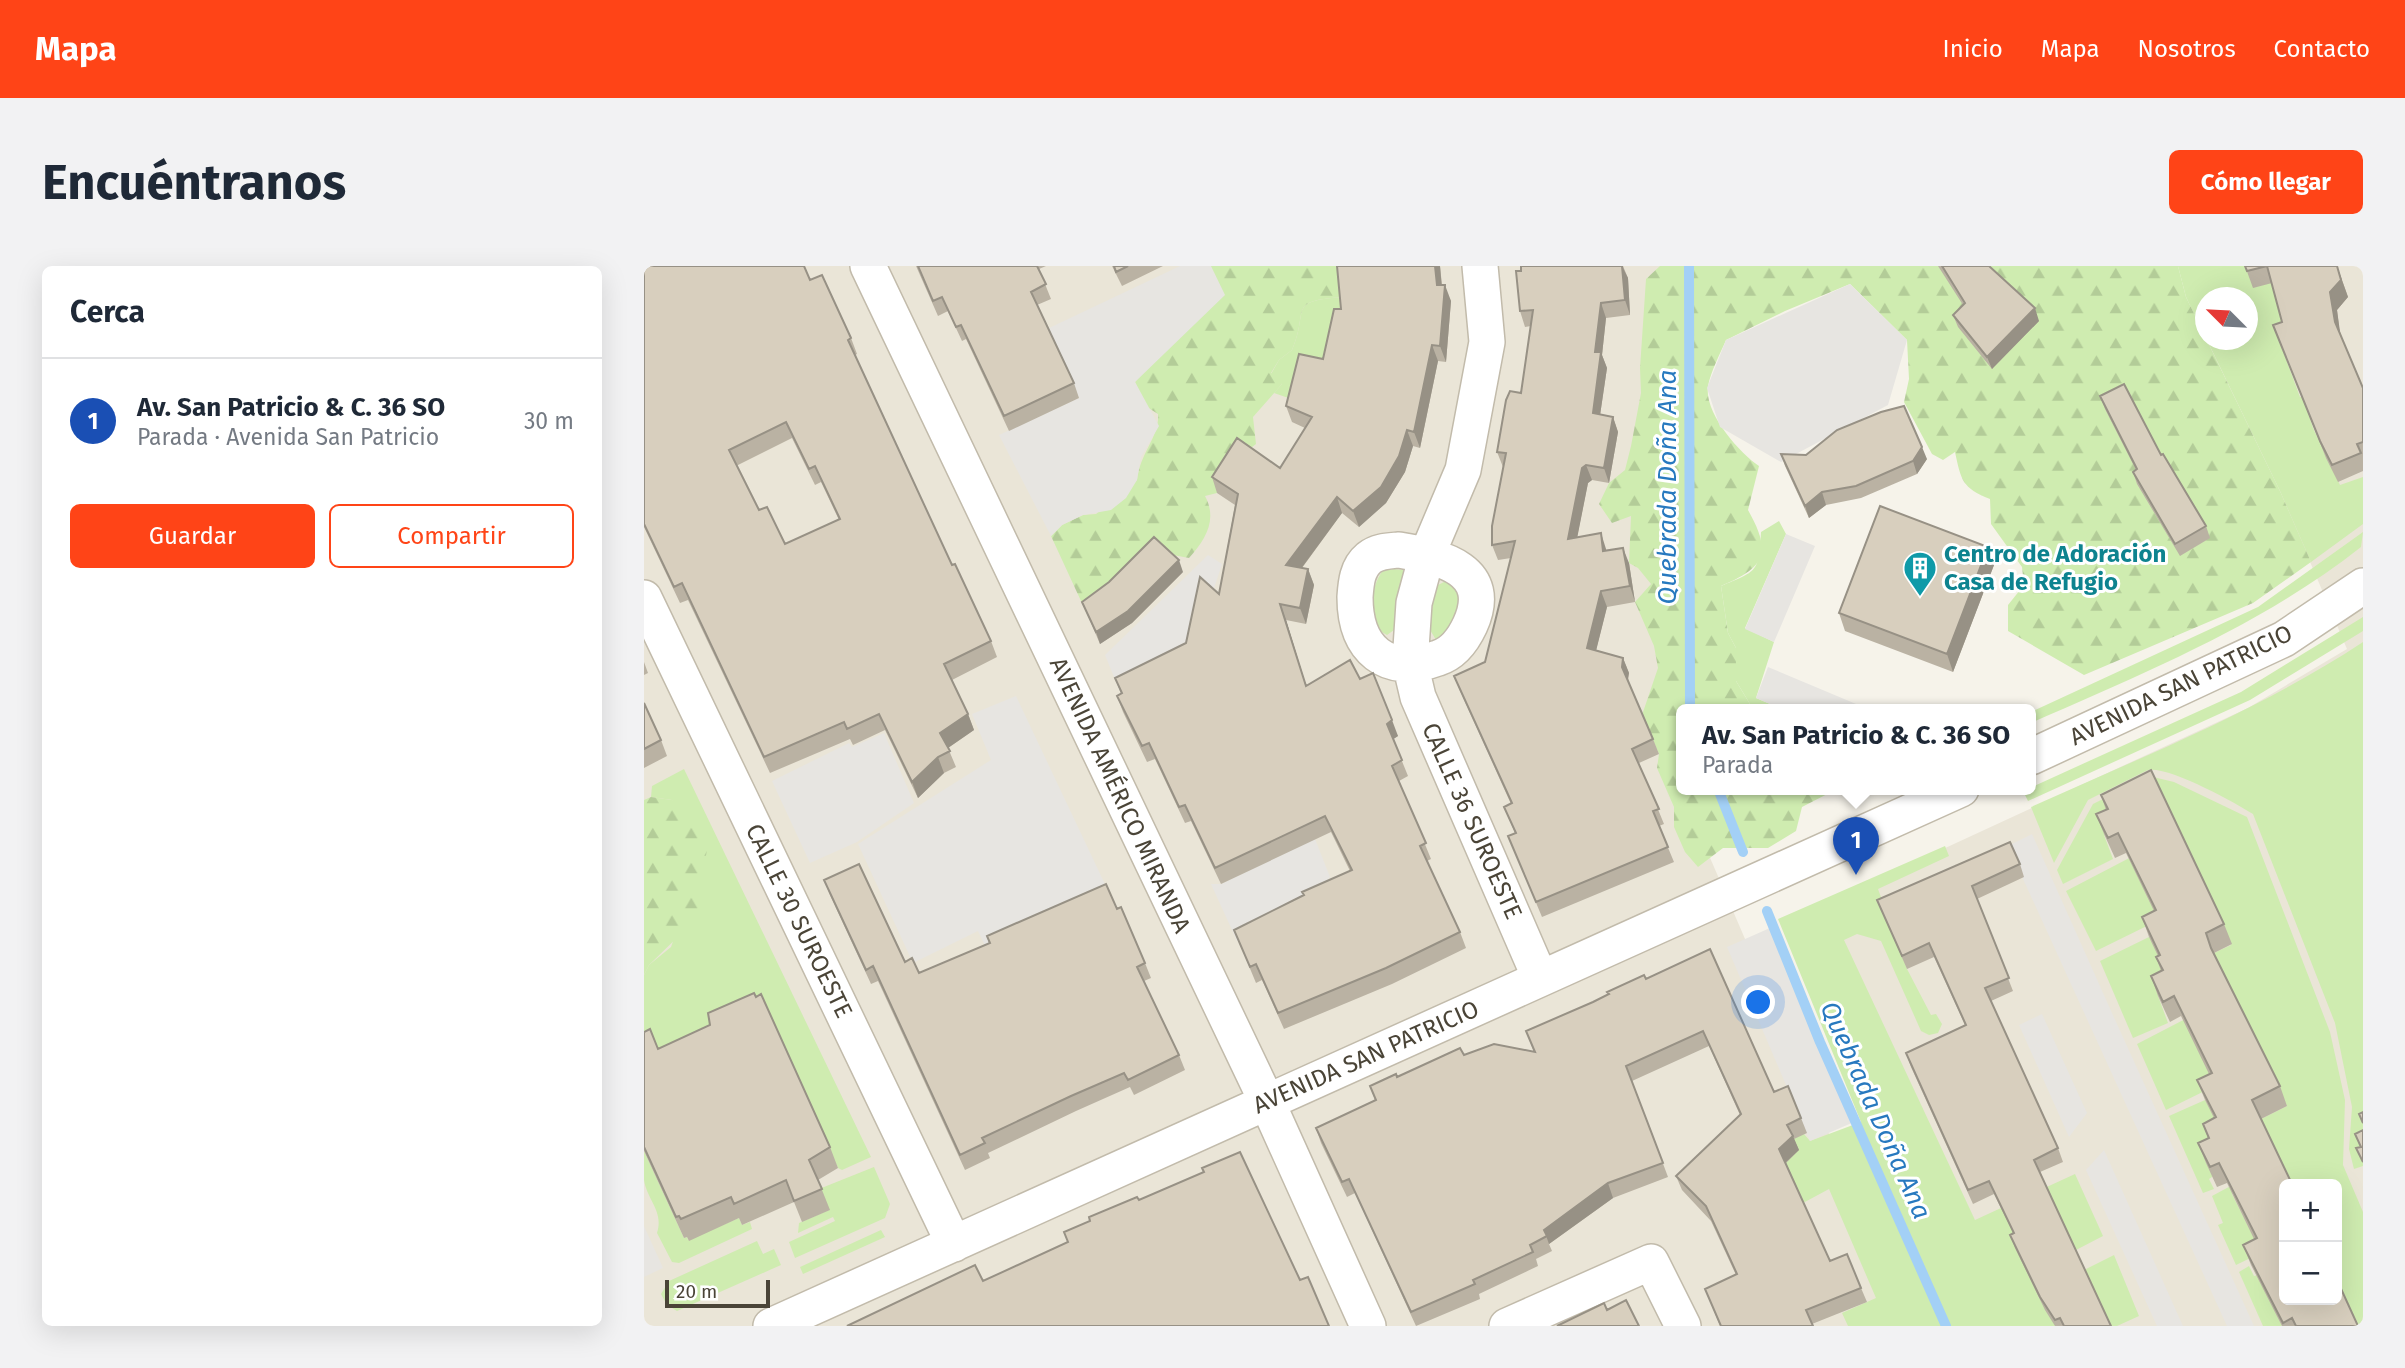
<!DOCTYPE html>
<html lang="es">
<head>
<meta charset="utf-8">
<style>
  :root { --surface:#fff; --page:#f2f2f3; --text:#1f2937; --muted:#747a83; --line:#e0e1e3; --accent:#ff4417 }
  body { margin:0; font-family:"Fira Sans",sans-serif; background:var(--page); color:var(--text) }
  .controls { position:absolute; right:21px; bottom:21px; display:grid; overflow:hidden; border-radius:10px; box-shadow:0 7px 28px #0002 }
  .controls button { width:63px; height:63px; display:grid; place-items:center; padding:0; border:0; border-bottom:2px solid var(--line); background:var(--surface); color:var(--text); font:35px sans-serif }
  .compass { position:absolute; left:1551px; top:21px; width:63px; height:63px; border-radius:50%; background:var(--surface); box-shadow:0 7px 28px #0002; rotate:294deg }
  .scale { position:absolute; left:21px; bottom:18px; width:105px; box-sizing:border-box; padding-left:7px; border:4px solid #4a4437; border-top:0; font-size:19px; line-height:24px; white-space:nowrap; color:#4a4437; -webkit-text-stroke:5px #fff; paint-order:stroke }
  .you { position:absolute; left:1115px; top:737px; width:24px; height:24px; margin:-18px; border:5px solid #fff; border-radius:50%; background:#1a73e8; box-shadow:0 0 0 10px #1a73e833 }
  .badge { display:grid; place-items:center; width:46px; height:46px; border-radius:50%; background:var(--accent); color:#fff; font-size:23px; font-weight:700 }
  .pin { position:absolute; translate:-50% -58px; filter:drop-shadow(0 2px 4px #0008) }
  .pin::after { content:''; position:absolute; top:37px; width:24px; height:21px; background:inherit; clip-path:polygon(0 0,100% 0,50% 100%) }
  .popup { position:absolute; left:1032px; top:438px; width:360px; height:91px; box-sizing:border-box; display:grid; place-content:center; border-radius:10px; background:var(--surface); filter:drop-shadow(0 2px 5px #0005); font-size:23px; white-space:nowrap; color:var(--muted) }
  .popup b { font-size:26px; color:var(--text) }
  .popup::after { content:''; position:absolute; left:50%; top:100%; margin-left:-14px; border:14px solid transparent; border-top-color:var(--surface) }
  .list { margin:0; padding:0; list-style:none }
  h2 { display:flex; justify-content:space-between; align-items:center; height:91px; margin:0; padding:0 28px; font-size:30px }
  h2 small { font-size:23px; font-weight:400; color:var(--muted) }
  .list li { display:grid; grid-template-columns:46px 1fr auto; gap:21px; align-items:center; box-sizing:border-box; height:126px; padding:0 28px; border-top:2px solid var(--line) }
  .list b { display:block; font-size:26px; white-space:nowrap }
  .list p { margin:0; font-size:23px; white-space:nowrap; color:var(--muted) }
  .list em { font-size:23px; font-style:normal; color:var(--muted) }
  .actions { display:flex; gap:14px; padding:21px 28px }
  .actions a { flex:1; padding:16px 0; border:2px solid var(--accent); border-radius:10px; text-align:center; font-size:24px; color:var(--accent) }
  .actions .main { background:var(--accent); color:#fff }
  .map { position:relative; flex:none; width:1719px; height:1060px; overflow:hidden; border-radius:10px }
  header { display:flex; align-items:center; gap:42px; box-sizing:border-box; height:98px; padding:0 35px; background:var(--accent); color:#fff }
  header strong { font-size:33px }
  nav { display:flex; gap:38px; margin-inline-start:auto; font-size:24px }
  .intro { display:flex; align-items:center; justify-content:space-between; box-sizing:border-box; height:168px; padding:0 42px }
  h1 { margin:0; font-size:49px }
  .button { padding:18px 32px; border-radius:10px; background:var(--accent); color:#fff; font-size:24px; font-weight:700 }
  main { display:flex; gap:42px; padding:0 42px }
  aside { flex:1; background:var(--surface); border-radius:10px; box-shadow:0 7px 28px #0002 }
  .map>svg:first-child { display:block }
  .residential { fill:#eae5d7; fill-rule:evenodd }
  .green { fill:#cfecb0 }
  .forest { fill:url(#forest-firs) }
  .parking { fill:#e7e5e1 }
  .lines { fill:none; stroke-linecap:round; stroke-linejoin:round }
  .stream { stroke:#a3d0f6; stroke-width:10 }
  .minor-casing { stroke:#c2bbab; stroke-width:38 }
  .minor { stroke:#fff; stroke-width:35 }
  .wall { fill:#bab2a3; fill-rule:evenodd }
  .shaded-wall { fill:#979185 }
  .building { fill:#d8cfbe; stroke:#979185; stroke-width:2; fill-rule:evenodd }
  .labels { text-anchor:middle; stroke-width:6; stroke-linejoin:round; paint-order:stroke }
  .culture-label { font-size:24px; font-weight:bold; fill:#0d838f; stroke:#fff; text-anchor:start }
  .street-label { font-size:24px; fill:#4a4437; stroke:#fff }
  .water-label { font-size:26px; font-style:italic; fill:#2779bf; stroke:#fff }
</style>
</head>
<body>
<header>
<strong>Mapa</strong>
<nav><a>Inicio</a><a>Mapa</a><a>Nosotros</a><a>Contacto</a></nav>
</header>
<div class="intro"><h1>Encuéntranos</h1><a class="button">Cómo llegar</a></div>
<main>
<aside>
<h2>Cerca<small></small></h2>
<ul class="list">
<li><span class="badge" style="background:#1a4fb4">1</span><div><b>Av. San Patricio &amp; C. 36 SO</b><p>Parada · Avenida San Patricio</p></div><em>30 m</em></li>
</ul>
<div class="actions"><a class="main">Guardar</a><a>Compartir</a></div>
</aside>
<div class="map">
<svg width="1719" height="1060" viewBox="0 0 1719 1060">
  <defs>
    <pattern id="forest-firs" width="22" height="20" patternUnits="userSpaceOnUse" patternTransform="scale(1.75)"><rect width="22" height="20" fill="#cfecb0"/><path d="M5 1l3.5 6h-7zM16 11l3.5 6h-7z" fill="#b3cc98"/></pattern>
  </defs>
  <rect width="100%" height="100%" fill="#f6f3ea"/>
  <!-- residential -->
  <path class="residential" d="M0 0H1028L1026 499 1268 1060H0Z
    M1534 0H1719V1060H1381L1180 638 1604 442 1703 383 1636 225 1563 74H1604V32H1562L1561 71ZM1640 918H1693V1034H1640Z"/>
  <!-- green -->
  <path class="green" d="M1534 0H1604L1657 10 1642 65 1636 77 1656 131H1659L1669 162 1696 219 1719 211V258L1667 296 1636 225 1563 74H1604V32H1562L1561 71 1542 31Z
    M700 31 692 93 653 135 630 127 638 118 627 108 635 94 648 84C666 43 641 35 700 31Z
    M1135 255 1142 268 1101 362 1130 376 1112 432 1138 443H1109L1092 415V382L1084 367 1077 320C1113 305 1115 307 1117 266Z
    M1719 266 1717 281C1618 359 1502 406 1387 457V446L1614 341Z
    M750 303 759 304 760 312 750 364 743 369C720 358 726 322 739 304Z
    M802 315 812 317 817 339 800 373 792 374 785 362 792 320Z
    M1719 351V365L1606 434 1384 535 1379 525 1597 426Z
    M1719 376V900L1710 903 1705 883 1708 841 1691 757 1609 548C1590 536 1525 500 1504 504L1444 534 1410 597 1387 541C1500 490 1616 444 1719 376Z
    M40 503 227 891 198 904 194 902 125 750 0 791V709L5 699 27 681 51 612 28 534 7 531 8 520Z
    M1505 510 1530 516 1603 551 1686 766 1701 834 1699 899 1719 946V1060H1712L1693 1018V918H1646L1615 854 1643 840 1570 687 1587 679 1580 664 1460 569 1469 593 1419 618 1413 604 1449 538Z
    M1301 580 1305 590 1234 623 1263 703 1287 749 1292 748 1298 758 1294 767 1285 769 1277 765 1237 675 1213 668 1200 674 1331 954 1431 908 1459 970 1432 984 1394 1030 1413 1060H1204L1198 1047 1232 1032 1185 923 1159 937 1073 961 1148 873 1160 868 1166 875 1217 856 1134 653Z
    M1493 588 1515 654 1452 685 1422 625Z
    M1505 671 1520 693 1514 730 1524 757 1489 772 1456 695Z
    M1547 750 1579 816 1522 844 1493 778Z
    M1561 834 1575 857 1568 911 1565 913 1570 923 1559 927 1525 850Z
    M0 885 40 972 43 971 44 974 95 952 98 959 106 956 108 963 35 997 28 996 13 967C20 945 3 934 0 914 0 905 0 894 0 885Z
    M230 901 246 938 241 952 151 992 145 976 191 955 189 951 154 967 155 957 185 944 165 927Z
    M1594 916 1588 928 1615 982 1625 983 1592 999 1574 959 1579 957 1568 930Z
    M237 964 241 971 159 1008 156 1001Z
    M113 975 119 988 130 983 137 999 33 1045 23 1039 17 1028 25 1015Z
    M1470 989 1495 1050 1473 1060H1465L1440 1004Z
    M1605 1000 1610 1010 1614 1009 1638 1060H1619L1595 1006Z"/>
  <!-- forest -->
  <path class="forest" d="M566 0H697L700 31C641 35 666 43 648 84L635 94 627 107 635 111 638 118 609 151 612 178 599 188 573 227 561 230C574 254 561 274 545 292L529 289 443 348 407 270 418 259 439 249 452 248 493 214C496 187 516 170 514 148L503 141 491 116Z
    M1016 0H1534L1542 31 1636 225 1667 296 1609 337 1440 409 1364 365V339L1380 319 1378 301 1347 258 1346 233C1318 222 1317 214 1311 186L1299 194 1288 188 1260 136 1265 113 1263 74 1206 18 1141 45 1082 74C1076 88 1067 105 1064 120 1060 147 1095 186 1115 200L1104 244C1129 288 1120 302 1077 320L1084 367 1092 382V415L1109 443H1037V523H1193L1158 541 1152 565 1124 582H1079L1054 601 1041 586 1030 561V541L1013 502 1015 488 998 449 1014 402 1010 380 991 336 1007 318 994 302 985 297 987 250 968 257 955 238 965 217 981 204 987 180 997 127 996 102 1002 13Z
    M7 531 28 534 62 560C64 581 65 594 51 612L63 631 42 663 5 699 0 709V534Z"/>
  <!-- parking -->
  <path class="parking" d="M536 0H567L581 29 491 116 515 160 497 191 493 214 482 232 467 244 439 249 418 259 407 270 355 169 435 132 403 63Z
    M1206 18 1263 74 1244 139 1137 196 1076 161 1063 122 1082 74Z
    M1142 268 1171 280 1130 376 1101 363Z
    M564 289 578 298 556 365 564 385 477 428 461 389Z
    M1124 401 1224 443H1138L1112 432Z
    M372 430 468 633 345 688 334 665 269 697 214 578 347 494 328 448Z
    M240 467 270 537 213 576 166 597 128 515 205 477 208 481Z
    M1388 568 1468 747 1610 1060H1583L1364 580Z
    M671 573 686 611 658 644 593 675 567 618H577Z
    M1126 662 1210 856 1166 875 1083 681Z
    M1398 748 1443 847 1425 871 1375 759Z
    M1460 884 1539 1060H1513L1442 904Z
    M0 960 19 1002 0 1011Z"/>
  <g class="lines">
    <!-- stream -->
    <path class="stream" d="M1045 0 1046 443
      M1074 523 1099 586
      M1123 645 1176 776 1302 1060"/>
    <defs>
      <path id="minor" d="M224 0 623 836 724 1060
        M836 0 843 76 819 204 783 289 770 337 766 397 774 431 896 712
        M755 284C798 291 851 304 826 359 819 374 810 387 794 392 742 411 711 383 711 331 712 317 713 302 725 292 734 285 744 285 755 284Z
        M0 332 310 978
        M1387 491 1640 373 1719 320
        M127 1060 1317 523
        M863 1060 1007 996 1039 1060"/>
    </defs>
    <!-- minor casing -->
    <use href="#minor" class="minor-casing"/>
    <!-- minor -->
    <use href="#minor" class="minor"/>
  </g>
  <!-- wall -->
  <path class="wall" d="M0 0 166 14 207 72 213 88 211 89 308 299 347 375 353 391 308 414 324 448 330 464 304 482 312 501 300 507 274 532 241 464 209 479 206 473 126 507 44 334 36 337 0 261ZM148 172 171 219 177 216 195 254 141 278 115 244 92 200Z
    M272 0H402L395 3 407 33 393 39 430 117 435 132 365 165 322 73 318 75 304 45 294 50Z
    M468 0H519L478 20Z
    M693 0H796L798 19 807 35 802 96 794 95 776 182 769 180 761 206 742 237 715 261 698 247 658 302 664 303 670 319 662 358 642 354 662 419 716 413 754 470 749 473 764 510 755 515 787 593 783 595 816 666 822 682 748 718 640 763 618 714 612 717 590 664 706 605 687 566 577 618 547 555 541 557 511 493 503 496 479 446 473 430 477 428 471 412 542 377 575 328 591 239 573 227 568 211 636 202 661 162 648 156 642 140 679 93 697 43Z
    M877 0H979L984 12 986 49 962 52 958 89 963 102 956 149 969 151 974 166 965 217 948 214 944 217 933 271 962 283V285L985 297 991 336 963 341 952 384 979 392 985 407 984 415 1009 473 1015 488 995 497 1020 558 1015 560 1030 596 898 651 864 570 871 567 860 541 867 538 816 425 810 410 841 396 867 292 854 294 848 279 859 201 853 186 877 127 887 60 881 61 876 45Z
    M1294 0H1345L1395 55 1348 103 1314 61 1309 49 1319 39Z
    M1601 0H1693L1704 31 1693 44 1696 69 1719 122V205L1694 216 1682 192 1629 59 1638 56 1628 17 1609 22Z
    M1456 130 1517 189 1562 260 1566 272 1536 290 1493 218 1489 206 1492 204 1461 143Z
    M1137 188 1283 193 1273 208 1217 232 1182 239 1165 252 1141 200Z
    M1344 281 1350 299 1309 406 1201 365 1195 347Z
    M539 306 488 357 456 378 438 336Z
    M0 396 4 407 0 409Z
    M0 437 17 474 23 490 0 502Z
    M1457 529 1580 658 1588 678 1570 687 1636 820 1643 840 1617 853 1714 1060H1638L1607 999 1599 979 1610 973 1583 917 1573 921 1562 897 1554 877 1564 872 1559 858 1570 852 1561 834 1553 814 1565 808 1537 750 1526 756 1514 730 1507 710 1517 705 1512 691 1514 690 1505 671 1498 651 1510 645 1482 587 1471 592 1460 568 1452 548 1462 544Z
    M1376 598 1380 611 1333 633 1369 725 1347 735 1414 882 1419 896 1396 906 1467 1060H1411L1401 1044 1371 982 1366 969 1369 967 1350 928 1329 938 1267 801 1262 787 1321 759 1290 691 1263 703 1233 634Z
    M180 614 261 696 275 707 345 677 343 670 473 643 501 697 507 712 500 715 535 789 541 804 490 829 486 821 432 845 344 887 346 892 321 904 234 715 227 718 186 629Z
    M1002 713 1130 826 1157 852 1163 867 1150 873 1155 884 1142 897 1186 995 1217 1022 1223 1036 1168 1058 1169 1060H1076L1061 1023 1092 1009 1067 955 1038 924 1032 910 1096 849 1065 780 988 815 1024 911 969 932 905 978 908 985 892 993 894 1000 835 1028 836 1033 772 1060 711 927 703 931 677 877 672 862 731 834 726 820 820 789 890 786 882 765Z
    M0 766 14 783 186 881 194 902 174 914 186 944 158 956 150 936 98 959 95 952 45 975 43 971 40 972 0 885Z"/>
  <!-- shaded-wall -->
  <path class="shaded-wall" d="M791 0H796L799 35 793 19Z
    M978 0 984 12 986 49 981 34Z
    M1693 0 1704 31 1693 44 1697 73 1691 56 1686 26Z
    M801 19 807 35 802 96 796 80Z
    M957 37 962 52 958 89 963 102 954 163 949 147 951 86Z
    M1391 42 1395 55 1348 103 1343 91Z
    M788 79 794 95 776 182 770 166Z
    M969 151 974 166 965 217 960 202Z
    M763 164 769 180 761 206 742 237 715 261 709 245Z
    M1278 181 1283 193 1273 208 1269 195Z
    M942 199 948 214 944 217 930 288 924 273 938 202Z
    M1178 226 1182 239 1165 252 1161 240Z
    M693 231 698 247 648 315 642 299Z
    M957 267 962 283 965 301 959 285Z
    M1344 281 1350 299 1309 406 1303 388Z
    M979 282 985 297 991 336 986 320Z
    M535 294 539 306 488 357 456 378 452 366Z
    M664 303 670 319 662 358 656 342Z
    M957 325 963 341 949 397 943 382Z
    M636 338 642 354 667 436 662 420Z
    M979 392 985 407 983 417 978 401Z
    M324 448 330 464 301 484 296 467Z
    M748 454 754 470 748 474 743 458Z
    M294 491 300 507 274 532 268 516Z
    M1149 870 1155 884 1141 897 1135 883Z
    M964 917 969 932 905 978 900 964Z"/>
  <!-- building -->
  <path class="building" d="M0 0H160L166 14 178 9 207 72 204 74 308 299 311 298 347 375 300 398 324 448 296 467 306 485 294 491 268 516 235 448 203 463 200 456 120 491 38 317 30 321 0 258ZM142 156 165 203 171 200 196 253 141 278 123 241 115 244 85 184Z
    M274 0H393L402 18 387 26 430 117 360 150 317 59 312 61 298 31 289 35Z
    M470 0H484L472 6Z
    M693 0H791L793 19H801L796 80 788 79 770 166 763 164 755 190 737 221 709 245 693 231 642 299 664 303 656 342 636 338 662 420 706 394 716 413 729 407 748 454 743 458 758 494 748 500 782 577 776 580 816 666 742 702 634 747 612 698 606 701 590 664 660 629 658 626 708 604 681 550 571 602 541 539 535 541 505 477 498 480 473 430 478 427 471 412 542 377 556 311 575 328 594 228 568 211 593 172 636 202 668 151 642 140 655 88 679 93 690 43H697Z
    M877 0H978L981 34 957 37 951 86H957L949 147 969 151 960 202 942 199 938 202 924 273 957 267 959 285 979 282 986 320 957 325 943 382 979 392 978 401 1009 473 988 483 1015 543 1009 545 1024 581 892 636 864 570 872 567 860 541 868 537 810 410 841 396 871 275 848 279V260L862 187 853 186 862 134 866 125 877 127 889 44 876 45 872 5H877Z
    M1298 0H1345L1391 42 1343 91 1309 49 1321 37Z
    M1601 0H1693L1697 14 1686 26 1691 56 1719 122V176L1713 178 1717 187 1688 199 1676 175 1629 59 1638 56 1623 0 1603 5Z
    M1480 118 1517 189 1519 188 1562 260 1531 278 1489 206 1493 203 1456 130Z
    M1260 140 1278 181 1269 195 1212 220 1178 226 1161 240 1137 188 1162 189 1193 164 1237 146Z
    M1236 240 1344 281 1303 388 1195 347Z
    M510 271 535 294 484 345 452 366 438 336 465 316Z
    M0 437 17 474 0 483Z
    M1507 504 1580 658 1562 667 1567 682 1636 820 1608 834 1648 918H1640V1034H1693V1014L1714 1060H1652L1648 1052 1639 1057 1599 979 1613 972 1575 897 1566 901 1554 877 1565 872 1559 858 1572 851 1553 814 1568 807 1530 730 1519 736 1507 710 1519 704 1512 691 1516 689 1498 651 1512 644 1474 567 1464 572 1452 548 1464 543 1457 529Z
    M1366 576 1376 598 1328 620 1365 712 1341 722 1414 882 1390 894 1467 1060H1420L1416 1052 1411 1054 1396 1031 1366 969 1370 967 1345 915 1324 924 1262 787 1322 759 1285 677 1258 690 1233 634Z
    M215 598 261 696 268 692 275 707 346 677 343 670 462 618 473 643 477 641 501 697 493 701 535 789 484 814 480 807 427 830 338 872 341 877 316 889 229 700 222 704 180 614Z
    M1066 683 1130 826 1144 820 1157 852 1143 859 1149 870 1135 883 1186 995 1203 988 1217 1022 1162 1044 1169 1060H1077L1061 1023 1093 1008 1062 940 1032 910 1097 848 1059 765 982 800 1019 897 964 917 900 964 903 970 886 979 889 986 829 1014 831 1018 767 1046 705 913 698 916 672 862 732 834 726 820 752 808 753 811 816 782 820 789 850 778 891 786 882 765 949 736 965 728 963 726 1000 709 1002 713Z
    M110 727 112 731 117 728 186 881 165 894 178 923 150 935 142 914 90 938 87 931 37 953 35 950 32 951 0 881V766L6 763 14 783 66 759 64 747Z
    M1719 846V857L1715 848Z
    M1719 864V896L1712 882 1717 881 1711 868Z
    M596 886 656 1014 664 1011 685 1060H203L331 999 339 1015 424 976 420 966 446 955 445 951 493 931 495 934 560 906 558 902Z
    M982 1034 995 1060H913L960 1037 963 1044Z"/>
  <!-- icons -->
  <defs>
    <symbol id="building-pin" viewBox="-11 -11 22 30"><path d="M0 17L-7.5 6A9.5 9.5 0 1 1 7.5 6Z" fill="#0f9aa8" stroke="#fff"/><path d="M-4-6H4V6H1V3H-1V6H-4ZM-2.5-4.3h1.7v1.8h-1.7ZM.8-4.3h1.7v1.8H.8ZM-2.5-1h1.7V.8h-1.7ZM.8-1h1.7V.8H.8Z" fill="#fff"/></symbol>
  </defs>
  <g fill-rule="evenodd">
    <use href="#building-pin" x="1257" y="283" width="38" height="52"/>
  </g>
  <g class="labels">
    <!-- culture labels -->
    <g class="culture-label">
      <text x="1300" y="296">Centro de Adoración<tspan x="1300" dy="28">Casa de Refugio</tspan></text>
    </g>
    <!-- street labels -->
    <g class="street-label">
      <text transform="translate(1537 419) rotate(-26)" y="8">AVENIDA SAN PATRICIO</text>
      <text transform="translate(476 529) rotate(65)" y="8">AVENIDA AMÉRICO MIRANDA</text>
      <text transform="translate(828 555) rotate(66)" y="8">CALLE 36 SUROESTE</text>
      <text transform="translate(155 655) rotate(64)" y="8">CALLE 30 SUROESTE</text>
      <text transform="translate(722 791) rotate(-24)" y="8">AVENIDA SAN PATRICIO</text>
    </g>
    <!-- water labels -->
    <g class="water-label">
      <text transform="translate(1023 221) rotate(-90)" y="9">Quebrada Doña Ana</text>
      <text transform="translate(1232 844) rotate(66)" y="9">Quebrada Doña Ana</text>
    </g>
  </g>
</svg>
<div class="controls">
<button>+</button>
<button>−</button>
</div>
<svg class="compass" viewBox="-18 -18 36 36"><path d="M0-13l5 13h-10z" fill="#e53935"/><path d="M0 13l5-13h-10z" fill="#747a83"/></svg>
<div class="scale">20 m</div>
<div class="you"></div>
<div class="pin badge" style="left:1212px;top:609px;background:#1a4fb4">1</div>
<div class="popup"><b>Av. San Patricio &amp; C. 36 SO</b>Parada</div>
</div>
</main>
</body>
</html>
